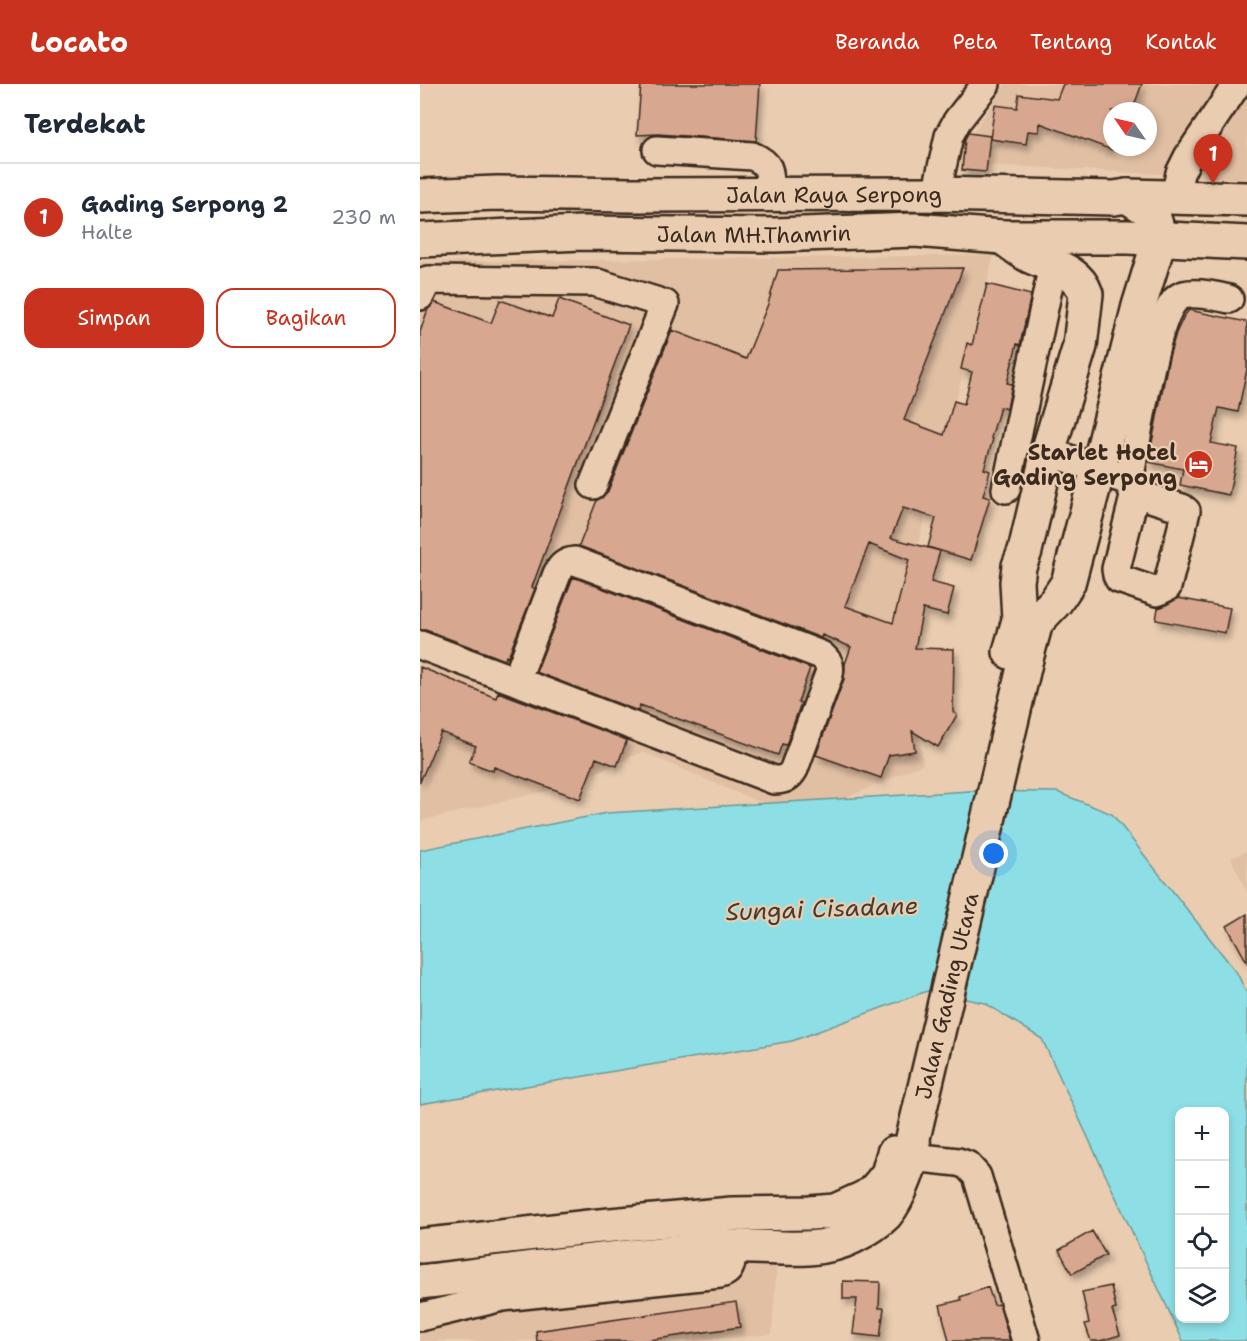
<!DOCTYPE html>
<html lang="id">
<head>
<meta charset="utf-8">
<style>
  :root { --surface:#fff; --page:#f6f6f7; --text:#1f2937; --muted:#747a83; --line:#e0e1e3; --accent:#c8321e }
  body { margin:0; font-family:"Shantell Sans",sans-serif; background:var(--page); color:var(--text) }
  .controls { position:absolute; right:18px; bottom:18px; display:grid; overflow:hidden; border-radius:12px; box-shadow:0 3px 9px #0003 }
  .controls button { width:54px; height:54px; display:grid; place-items:center; padding:0; border:0; border-bottom:2px solid var(--line); background:var(--surface); color:var(--text); font:30px sans-serif }
  .compass { position:absolute; left:683px; top:18px; width:54px; height:54px; border-radius:50%; background:var(--surface); box-shadow:0 3px 9px #0003; rotate:304deg }
  .you { position:absolute; left:574px; top:770px; width:21px; height:21px; margin:-15px; border:4px solid #fff; border-radius:50%; background:#1a73e8; box-shadow:0 0 0 9px #1a73e833 }
  .badge { display:grid; place-items:center; width:39px; height:39px; border-radius:50%; background:var(--accent); color:#fff; font-size:20px; font-weight:700 }
  .pin { position:absolute; translate:-50% -50px; filter:drop-shadow(0 2px 3px #0008) }
  .pin::after { content:''; position:absolute; top:32px; width:21px; height:18px; background:inherit; clip-path:polygon(0 0,100% 0,50% 100%) }
  .list { margin:0; padding:0; list-style:none }
  h2 { display:flex; justify-content:space-between; align-items:center; height:78px; margin:0; padding:0 24px; font-size:26px }
  h2 small { font-size:20px; font-weight:400; color:var(--muted) }
  .list li { display:grid; grid-template-columns:39px 1fr auto; gap:18px; align-items:center; box-sizing:border-box; height:108px; padding:0 24px; border-top:2px solid var(--line) }
  .list b { display:block; font-size:22px; white-space:nowrap }
  .list p { margin:0; font-size:20px; white-space:nowrap; color:var(--muted) }
  .list em { font-size:20px; font-style:normal; color:var(--muted) }
  .actions { display:flex; gap:12px; padding:18px 24px }
  .actions a { flex:1; padding:14px 0; border:2px solid var(--accent); border-radius:18px; text-align:center; font-size:21px; color:var(--accent) }
  .actions .main { background:var(--accent); color:#fff }
  .icon { flex:none; width:33px; height:33px; fill:none; stroke:currentColor; stroke-width:2; stroke-linecap:round; stroke-linejoin:round }
  .map { position:relative; flex:none; width:827px; height:1257px; overflow:hidden }
  header { display:flex; align-items:center; gap:36px; box-sizing:border-box; height:84px; padding:0 30px; background:var(--accent); color:#fff }
  header strong { font-size:28px }
  nav { display:flex; gap:33px; margin-inline-start:auto; font-size:21px }
  main { display:flex }
  aside { flex:1; background:var(--surface) }
  .map>svg:first-child { display:block }
  .built { fill:#e1bfa3; fill-rule:evenodd }
  .water { fill:#8ddfe5; stroke:#6c9795; stroke-width:1.5; fill-rule:evenodd }
  .building { fill:#d7a790; stroke:#3b2a1e; stroke-width:1.5; fill-rule:evenodd; filter:url(#shadow) }
  .lines { fill:none; stroke-linecap:round; stroke-linejoin:round }
  .minor-casing { stroke:#3b2a1e; stroke-width:32 }
  .major-casing { stroke:#3b2a1e; stroke-width:38 }
  .minor { stroke:#eacdb0; stroke-width:27 }
  .major { stroke:#eacdb0; stroke-width:33 }
  .labels { text-anchor:middle; stroke-width:4.5; stroke-linejoin:round; paint-order:stroke }
  .street-label { font-size:22px; fill:#3b2a1e; stroke:#eacdb0 }
  .poi-label { font-size:22px; font-weight:bold; fill:#3b2a1e; stroke:#eacdb0; text-anchor:end }
  .water-label { font-size:24px; font-style:italic; fill:#433c32; stroke:#eacdb0 }
</style>
</head>
<body>
<header>
<strong>Locato</strong>
<nav><a>Beranda</a><a>Peta</a><a>Tentang</a><a>Kontak</a></nav>
</header>
<main>
<aside>
<h2>Terdekat<small></small></h2>
<ul class="list">
<li><span class="badge">1</span><div><b>Gading Serpong 2</b><p>Halte</p></div><em>230 m</em></li>
</ul>
<div class="actions"><a class="main">Simpan</a><a>Bagikan</a></div>
</aside>
<div class="map">
<svg width="827" height="1257" viewBox="0 0 827 1257">
  <defs>
    <filter id="shadow"><feDropShadow dx="3.5" dy="6" stdDeviation="3" flood-color="#0004"/></filter>
  </defs>
  <rect width="100%" height="100%" fill="#eacdb0"/>
  <filter id="ink" filterUnits="userSpaceOnUse"><feTurbulence type="fractalNoise" baseFrequency=".0167" numOctaves="2"/><feDisplacementMap in="SourceGraphic" scale="12" xChannelSelector="R" yChannelSelector="G"/><feConvolveMatrix kernelMatrix="1 2 1 2 8 2 1 2 1" color-interpolation-filters="sRGB"/></filter>
  <g filter="url(#ink)">
    <!-- built -->
    <path class="built" d="M585 0H827V95L533 79ZM692 27H728V63H692Z
      M574 171 468 574 497 629 503 680 410 721 355 725 222 668 143 703 0 737V178Z
      M827 767V809L811 774Z
      M358 1162 352 1250 276 1257H0V1197Z"/>
    <!-- water -->
    <path class="water" d="M550 707 637 708 692 730 817 889 827 910V1257H763L622 955 565 919 507 907 372 957 0 1020V766L187 729ZM760 1028H804V1234H760Z"/>
    <!-- building -->
    <path class="building" d="M221 0H340L336 57 238 50 217 51Z
      M643 0H722L712 27H692V66L620 39 619 48 608 47 606 60 570 55 575 21 597 24 599 10 637 15Z
      M548 49 570 52 566 88 542 86 545 55Z
      M543 184 484 336 524 351 534 317 544 320 552 288 541 285 547 259 552 261 567 200 611 211 600 261 597 260 587 299 592 300 587 325 580 323 571 354 573 355 564 385 570 387 563 412 570 414 551 476 508 463 516 434 483 424 471 454 520 467 511 498 534 504 527 531 503 525 495 564 534 565 533 628 537 631 518 663 492 647 495 667 469 671 461 694 396 671 424 595 425 580 431 563 402 551 401 554 159 462 177 416 183 413 188 407 252 246 326 275 348 220 358 186ZM449 460 489 476 473 539 425 522Z
      M139 215 209 241 112 503 115 505 88 573 86 572 85 576 6 546H0V248L8 225 14 218 71 239 80 216 132 234Z
      M769 226 827 238V285L818 328 799 324 791 359 818 364 809 411 760 401 763 385 728 378 749 273 756 249 764 232Z
      M153 493 390 584 378 618 381 619 366 661 362 660 358 671 220 621 218 627 116 588Z
      M758 514 810 524 805 549 736 536 738 524 744 522Z
      M0 583 76 614 78 608 207 656 197 682 176 674 160 715 74 683 73 687 49 678 56 662 21 648 0 698Z
      M827 830V878L807 842Z
      M672 1147 686 1171 652 1190 639 1166Z
      M423 1197 460 1198 459 1224H464L460 1253 433 1250 437 1215H423Z
      M691 1202 696 1225 692 1226 700 1251 680 1257H671L665 1240 669 1239 662 1208Z
      M568 1203 574 1221 579 1220 590 1257H529L520 1221 541 1216 540 1213Z
      M316 1218 320 1243 222 1257H117L116 1247Z"/>
    <g class="lines">
      <defs>
        <path id="minor" d="M237 66 332 72C354 81 349 90 349 111
          M516 110 529 52 537 37 566 0
          M755 113 760 89 768 73 817 0
          M0 212 8 196 174 198 245 220 173 401
          M628 368 692 389 697 393 709 397 711 404 715 409 762 424 766 427 747 503 737 508 699 495 697 491 696 485 715 409
          M709 397C716 364 734 228 759 213 769 206 797 212 809 215
          M586 405 633 181
          M0 561 96 597 354 696C364 696 369 694 374 685L409 590C411 580 408 577 401 571L155 477C145 478 141 482 137 490L96 597
          M492 1073 538 1078 547 1081 557 1092 606 1257
          M0 1233 83 1213 300 1190C314 1187 311 1174 311 1163"/>
        <g id="major">
          <path id="s1" d="M0 112 77 109 212 111 516 110 694 114 707 112 827 115"/>
          <path d="M582 153C591 159 600 167 610 172 630 182 658 185 666 210L660 262 628 368 605 467 599 482 597 498 599 536 590 568"/>
          <path id="s2" d="M0 156 162 149 355 151 495 146 582 153H708L827 159"/>
          <path d="M0 1162 169 1143 312 1130 390 1129 415 1127 444 1114 452 1109 461 1099 468 1090 474 1069"/>
          <path id="s3" d="M0 1198C77 1189 153 1178 230 1171 257 1168 284 1164 311 1163 352 1161 394 1172 432 1153 444 1147 457 1139 466 1130 478 1116 496 1073 493 1054L606 575 616 538 636 517 648 499 677 390 719 222 740 154 734 134 727 125 707 112"/>
        </g>
      </defs>
      <!-- minor casing -->
      <use href="#minor" class="minor-casing"/>
      <!-- major casing -->
      <use href="#major" class="major-casing"/>
      <!-- minor -->
      <use href="#minor" class="minor"/>
      <!-- major -->
      <use href="#major" class="major"/>
    </g>
  </g>
  <!-- icons -->
  <defs>
    <symbol id="hotel-disc" viewBox="-11 -11 22 22"><circle r="9.5" fill="#c8321e" stroke="#eacdb0"/><path d="M-6-4.5h1.5V1H6V5H4.5V3h-9V5H-6ZM-4 0a1.8 1.8 0 1 1 3.6 0ZM.5 0V-2.5h3Q6-2.5 6 0Z" fill="#fff"/></symbol>
  </defs>
  <g fill-rule="evenodd">
    <use href="#hotel-disc" x="762" y="364" width="33" height="33"/>
  </g>
  <g class="labels">
    <!-- street labels -->
    <g class="street-label">
      <text dy="8" stroke="none"><textPath href="#s1" startOffset="414">Jalan Raya Serpong</textPath></text>
      <text dy="8" stroke="none"><textPath href="#s2" startOffset="334">Jalan MH.Thamrin</textPath></text>
      <text dy="8" stroke="none"><textPath href="#s3" startOffset="705">Jalan Gading Utara</textPath></text>
    </g>
    <!-- poi labels -->
    <g class="poi-label">
      <text x="757" y="376">Starlet Hotel<tspan x="757" dy="25">Gading Serpong</tspan></text>
    </g>
    <!-- water labels -->
    <g class="water-label">
      <text transform="translate(402 825) rotate(-2)" y="8">Sungai Cisadane</text>
    </g>
  </g>
</svg>
<div class="controls">
<button>+</button>
<button>−</button>
<button><svg class="icon" aria-label="locate" viewBox="0 0 24 24"><circle cx="12" cy="12" r="6"/><path d="M12 2v4M12 18v4M2 12h4M18 12h4"/></svg></button>
<button><svg class="icon" aria-label="layers" viewBox="0 0 24 24"><path d="M12 4l9 5-9 5-9-5zM3 14l9 5 9-5"/></svg></button>
</div>
<svg class="compass" viewBox="-18 -18 36 36"><path d="M0-13l5 13h-10z" fill="#e53935"/><path d="M0 13l5-13h-10z" fill="#747a83"/></svg>
<div class="you"></div>
<div class="pin badge" style="left:793px;top:100px">1</div>
</div>
</main>
</body>
</html>
